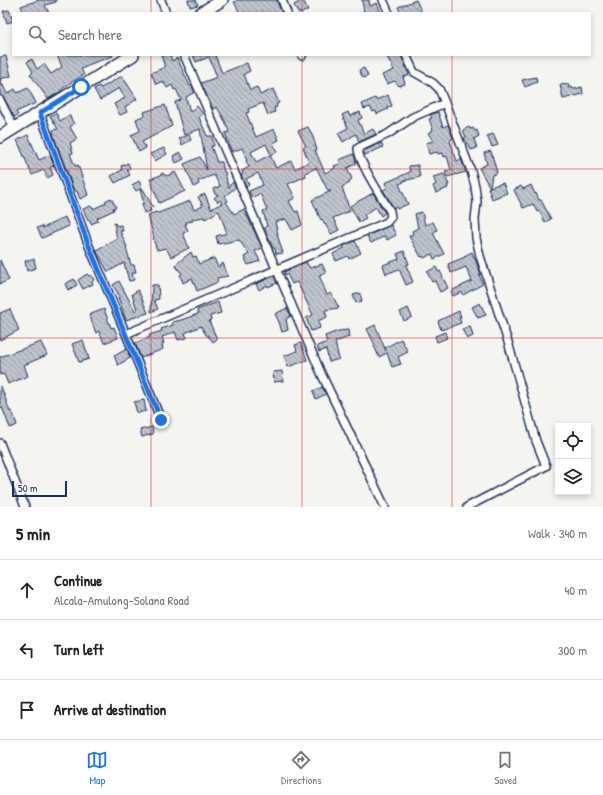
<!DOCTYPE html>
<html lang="en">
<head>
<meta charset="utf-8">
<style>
  :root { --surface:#fff; --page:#f6f6f6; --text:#222; --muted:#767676; --line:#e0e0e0; --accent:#1a73e8 }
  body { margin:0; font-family:"Patrick Hand",sans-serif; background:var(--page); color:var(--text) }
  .controls { position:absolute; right:12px; bottom:12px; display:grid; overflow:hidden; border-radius:0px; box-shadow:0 2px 6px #0003 }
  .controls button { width:36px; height:36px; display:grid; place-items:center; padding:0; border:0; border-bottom:1px solid var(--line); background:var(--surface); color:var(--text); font:20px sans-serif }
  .scale { position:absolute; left:12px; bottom:10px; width:55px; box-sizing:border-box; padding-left:4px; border:2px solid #1b2f5e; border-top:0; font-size:11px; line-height:14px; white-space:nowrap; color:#1b2f5e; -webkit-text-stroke:3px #fdfcf7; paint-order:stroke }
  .stop { position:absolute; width:12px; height:12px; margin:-9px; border:3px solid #1a73e8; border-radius:50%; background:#fff }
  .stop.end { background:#1a73e8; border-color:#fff; box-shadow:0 1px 4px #0008 }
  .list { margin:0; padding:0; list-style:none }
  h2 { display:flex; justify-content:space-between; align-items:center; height:52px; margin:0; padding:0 16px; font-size:17px }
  h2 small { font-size:13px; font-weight:400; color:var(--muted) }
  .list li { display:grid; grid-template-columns:26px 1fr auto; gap:12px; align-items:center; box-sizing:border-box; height:60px; padding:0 16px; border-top:1px solid var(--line) }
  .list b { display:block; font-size:15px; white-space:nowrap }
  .list p { margin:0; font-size:13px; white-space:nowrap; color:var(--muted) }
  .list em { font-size:13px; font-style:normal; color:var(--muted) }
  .icon { flex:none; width:22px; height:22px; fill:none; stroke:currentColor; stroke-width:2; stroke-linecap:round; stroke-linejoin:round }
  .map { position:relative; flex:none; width:603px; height:507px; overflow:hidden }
  .search { position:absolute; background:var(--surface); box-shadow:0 2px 6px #0003; left:12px; right:12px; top:12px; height:44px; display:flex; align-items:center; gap:10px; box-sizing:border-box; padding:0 14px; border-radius:0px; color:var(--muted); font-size:15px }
  .sheet { height:232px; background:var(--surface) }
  nav { display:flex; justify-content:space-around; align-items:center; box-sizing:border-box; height:56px; border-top:1px solid var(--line); background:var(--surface); font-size:11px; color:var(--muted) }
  nav a { display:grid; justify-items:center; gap:2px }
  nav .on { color:var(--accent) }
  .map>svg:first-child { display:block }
  .building { fill:url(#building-back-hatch); stroke:#1b2f5e }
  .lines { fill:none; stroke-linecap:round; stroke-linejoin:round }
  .minor-casing { stroke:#1b2f5e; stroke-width:10 }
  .secondary-casing { stroke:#1b2f5e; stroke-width:14 }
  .minor { stroke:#fdfcf7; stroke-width:7 }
  .secondary { stroke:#fdfcf7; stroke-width:11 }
  .route { stroke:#1a73e8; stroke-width:5 }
  .grid { fill:none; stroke:#d62828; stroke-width:1; stroke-opacity:0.55 }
</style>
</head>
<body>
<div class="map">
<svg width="603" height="507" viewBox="0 0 603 507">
  <defs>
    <pattern id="building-back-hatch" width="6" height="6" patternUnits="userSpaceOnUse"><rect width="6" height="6" fill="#bfc3cc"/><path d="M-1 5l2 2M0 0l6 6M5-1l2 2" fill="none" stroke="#9a9fa9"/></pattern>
  </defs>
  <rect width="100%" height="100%" fill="#f4f4f1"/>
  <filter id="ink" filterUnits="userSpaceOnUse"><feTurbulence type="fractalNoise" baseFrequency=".025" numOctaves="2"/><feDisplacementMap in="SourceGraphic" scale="8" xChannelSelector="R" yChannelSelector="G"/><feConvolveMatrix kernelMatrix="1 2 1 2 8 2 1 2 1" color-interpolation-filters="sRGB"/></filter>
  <g filter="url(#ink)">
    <!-- building -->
    <path class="building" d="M39 0H56V2L45 5 49 13H24L21 6Z
      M188 0H196L198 5 190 7Z
      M238 0H276L282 13H240L234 2Z
      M303 0 308 10 302 13H298L294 5Z
      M362 0H369L370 6 377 3 381 13H364Z
      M416 0 422 13H401L398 7Z
      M9 10 13 21 7 23 3 11Z
      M57 55H113V56L90 64V65L81 69 84 75 70 83 61 90V91L48 99 30 74 33 72 27 62 32 59 37 69 44 64 51 74 62 67Z
      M161 55H170L172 61 177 58 190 86 191 85 195 92 186 97 190 112 197 106 203 114 199 117 207 136H212L214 146H211L217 162H222L224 172H225L228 187 233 182 236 187 225 196 228 201 226 202 234 214 244 209 262 248 255 251 260 261 248 265 244 257 249 254 239 240 218 244 216 236 227 233 219 211 205 219 204 217 192 219 193 221 186 222 187 224H185L188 231 183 233 189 248 171 257 166 248 157 250 153 239 154 238 148 215 156 212 158 213 190 201 194 210 203 206 198 197 205 194 211 209 222 203 220 200 218 202 214 198 218 195 217 194H215L213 189 220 186 214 175 198 181 199 184 194 187 184 164 200 157 207 170 200 129 184 135 175 102 181 100 176 89 174 90 172 85 167 88 163 81 156 84 151 73 165 67Z
      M193 55H215L222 73 247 63 250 71 244 74 250 90 257 87 260 95 273 89 279 103 276 104 277 107 274 108 275 112 268 115 263 103 248 109 249 112 246 113 256 137 274 129 279 140 273 143 277 152 271 155 266 144 251 152 256 162 270 155 276 168 291 161 295 169 309 162 303 147 306 146 298 131 308 127 313 137 317 150H315L325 173 335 168 334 166 340 164 339 160 354 154 356 164 347 168 352 179 349 181 350 183 342 187 350 211 333 218 339 230 331 234 322 219 321 220 312 200 331 191H328L316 167V168L305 173 306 176 288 184 295 198 289 201 295 212 298 211 302 225 292 230 286 219 275 222 278 234H277L283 253 276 254 275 248H273L265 231V227L267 226 263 211 267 210 261 195 259 194 252 198 249 191 263 185 258 173 246 179 249 185 246 187 241 175 243 174 242 171 249 167 246 161 247 160 242 148 232 152 225 133 229 132 225 121 217 107 213 109 201 83 217 77 209 57 196 62Z
      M386 55H401L409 75 403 77 405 84 399 86 395 81 387 84 382 75 394 70Z
      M6 56 11 76 0 79 7 94 15 89 17 93 28 88 36 103 16 112 18 115 14 117 4 98 0 95V57Z
      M364 68 368 76 363 78 359 70Z
      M122 76 137 99 125 107 127 112 120 115 114 104 125 98 119 88 100 100 94 89 99 86 101 88Z
      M536 77 537 82 525 87 522 80Z
      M568 84 569 88 572 87 573 89H575L582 87 583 94 563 99 560 85Z
      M388 95 392 106 387 108 388 109 377 114 376 111 373 112 370 107 364 109 362 104 375 98 376 100Z
      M165 105 172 126 142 142 146 148 139 152 131 135 140 131 136 119 145 115 144 112Z
      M348 112 350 116 360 112 362 118 358 120 364 134 373 129 376 134 359 142 356 134 343 142 338 133 348 128 342 115Z
      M438 112 443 127 448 125 453 138 450 141 457 161 461 159 466 172 447 177 445 171 451 170 447 156 444 157 443 153 438 154 437 152 429 154 426 143 433 141 428 133 433 130 429 119 432 118 430 115Z
      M56 113 60 121 69 115 74 124 70 127 77 139 70 143 73 153 70 154 75 166 78 165 88 195 80 199 77 191H75L73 188 54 137 53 130 58 129 50 116Z
      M469 127 470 129 473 128 475 131 477 130 479 136 474 139 477 148 471 150 464 138 466 137 463 130Z
      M493 134 498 145 492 147 487 136Z
      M28 135 39 160 50 155 54 166 50 167 53 175 47 178 44 170 32 175 17 140Z
      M189 135 191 140 182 145 179 138Z
      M381 143 383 147 365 155 363 151Z
      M164 148 167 154 155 161 150 154Z
      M491 151 497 173 492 175 490 187 503 183 507 193 492 199 488 188H490L479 168 487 164 484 153Z
      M180 152 184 159 176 163 173 156Z
      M128 163 130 168 127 170 130 175 115 183 111 176 122 170 121 166Z
      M418 165 420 177 403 181 404 182 399 184 408 204 397 209 396 207 394 208 383 190 387 188 385 183 410 172 409 166Z
      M175 172 185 191 159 203 150 179 161 175 162 173 167 176Z
      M444 174 449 185H447L448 188 436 193 433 186 436 184 433 177Z
      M139 181 142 188 136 191 132 185Z
      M531 185 535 194 536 193 539 200H541L551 219 545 222 539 211 537 212 533 204 523 208 514 190 521 186 523 189Z
      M143 189 153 207 150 208 151 211 144 213 142 203H144L140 190Z
      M373 193 385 213 381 216 376 207 364 215 366 218 359 222 350 206Z
      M111 198 116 207 113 208 114 210 97 218 98 221 91 224 90 220H88L83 209 91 206 93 209 106 203 105 201Z
      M422 212 425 225 433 222 437 230 433 233 444 254 434 259 432 254 424 258 422 256 421 257 409 236 413 234 412 231 418 228 415 214Z
      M65 217 69 226 42 238 37 228 42 226 43 228Z
      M114 223H115L117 226 121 225 123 231H120L127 247H126L131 265H134L136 272 132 273 134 280 129 281 124 263 108 272 96 250 117 239Z
      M391 225 396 235 387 240 385 236 371 243 367 236Z
      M355 241 361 253 349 259 348 256 336 261 333 254 344 248 343 246Z
      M404 251 409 264 406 265 413 282 406 285 399 269 386 274 383 265 399 259 397 254Z
      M191 252 193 257 196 256 199 264 214 258 218 267 223 263 228 276 217 278 218 282 197 291 192 278 183 283 180 275 182 274 175 265Z
      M472 252 481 274 479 275 483 284 463 295 462 292 453 296 451 291 472 281 466 267 451 273 448 264 465 257 464 256Z
      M34 259 36 268 27 271 25 261Z
      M0 260 9 280 0 284Z
      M306 262 310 268 322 264 326 273 319 275 327 295 331 293 339 308 325 310 327 317 318 321 320 328 311 331 306 318 313 315 297 282 292 284 287 274 285 275 284 272Z
      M436 267 438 272 440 271 448 288 440 292 435 281 432 282 427 272Z
      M87 274 89 276 91 275 94 280 92 282 93 284 83 289 78 280Z
      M274 276 277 283 268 287 267 285 259 290 256 284Z
      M74 279 77 285 68 290 65 284Z
      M119 281 135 311 137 310 132 294 138 290 148 313 126 320 118 297H120L113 285Z
      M152 285H158L159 299 154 300 158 309 151 312Z
      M360 293 362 301 356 303 353 295Z
      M218 302 221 313 210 316 211 320 209 321 217 339 213 342 207 335H206L201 326 185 333 187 338 178 340 175 332 162 337 164 343 162 344 163 349 141 358 135 343 150 337 149 335 162 331 161 329 173 325 172 322 181 320 198 314 197 310Z
      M480 303 486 315 478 318 472 307Z
      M287 308 291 316 286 319 288 330 282 332 279 322 275 314Z
      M408 308 412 317 404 321 400 312Z
      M10 309 19 330 0 340V313Z
      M104 309 111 328 114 327 118 338 104 343 99 331 96 333 89 315Z
      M459 311 461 317H459L461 323 441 330 438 321Z
      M375 325 386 351 385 348 401 339 408 352 398 357 401 364 392 367 387 353 379 357 374 346 375 345 367 329Z
      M470 326 473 336 467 339 462 329Z
      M348 330 349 337 335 342 339 359 329 362 326 349 319 352 317 346 327 342 325 336 338 331Z
      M445 332 447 338 437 342 435 336Z
      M83 340 89 359 79 362 72 344Z
      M41 342 47 355 24 365 28 376 8 384 4 374 0 375V357Z
      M301 343 307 360 288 367 284 356 297 351 295 345Z
      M127 349 130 358 118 365 114 356Z
      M282 371 283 381 274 382 273 372Z
      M0 386H1L10 412 12 411 17 425 10 428 2 407 0 408Z
      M322 387 326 394 316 399 313 391Z
      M144 400 146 411 137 413 134 402Z
      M152 427 153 434 142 437 140 430Z"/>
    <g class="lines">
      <defs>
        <path id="minor" d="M161 0 166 13
          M282 0 287 13
          M383 0 389 13
          M184 55 321 373 385 507
          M302 55V56
          M406 55 414 72 433 83 439 89 445 103 471 171 475 186 477 202 475 219 476 238 480 256 508 342 536 441 546 466 467 507
          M0 100 14 128
          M40 113 89 246 126 334 387 222 391 217 390 211C383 199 357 160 358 148L388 134 413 117 445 103
          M126 334 161 420
          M0 443 25 507"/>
        <path id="secondary" d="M201 13 222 0
          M0 137 133 55"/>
      </defs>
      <!-- minor casing -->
      <use href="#minor" class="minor-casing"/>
      <!-- secondary casing -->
      <use href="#secondary" class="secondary-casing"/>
      <!-- minor -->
      <use href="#minor" class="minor"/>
      <!-- secondary -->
      <use href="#secondary" class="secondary"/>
    </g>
  </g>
  <g class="lines" filter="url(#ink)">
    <!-- route -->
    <path class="route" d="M81 87 40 113 89 246 161 420"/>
  </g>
  <!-- grid -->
  <path class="grid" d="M151 0V13M302 0V13M452 0V13M151 55V507M302 55V507M452 55V507M0 169H603M0 338H603"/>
</svg>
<div class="controls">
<button><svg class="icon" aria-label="locate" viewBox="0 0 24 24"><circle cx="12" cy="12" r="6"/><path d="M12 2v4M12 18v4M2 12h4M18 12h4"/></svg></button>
<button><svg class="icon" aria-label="layers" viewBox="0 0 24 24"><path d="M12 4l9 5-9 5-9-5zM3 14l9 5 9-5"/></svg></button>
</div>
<div class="scale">50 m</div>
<div class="stop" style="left:81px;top:87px"></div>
<div class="stop end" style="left:161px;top:420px"></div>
<div class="search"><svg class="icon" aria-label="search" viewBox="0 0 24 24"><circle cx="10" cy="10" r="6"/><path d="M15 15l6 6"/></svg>Search here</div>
</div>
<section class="sheet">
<h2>5 min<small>Walk · 340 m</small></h2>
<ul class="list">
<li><svg class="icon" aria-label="ahead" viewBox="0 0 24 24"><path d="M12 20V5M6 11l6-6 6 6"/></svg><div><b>Continue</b><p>Alcala-Amulong-Solana Road</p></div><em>40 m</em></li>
<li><svg class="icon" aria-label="left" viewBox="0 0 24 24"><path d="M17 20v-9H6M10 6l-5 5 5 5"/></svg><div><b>Turn left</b></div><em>300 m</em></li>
<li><svg class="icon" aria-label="arrive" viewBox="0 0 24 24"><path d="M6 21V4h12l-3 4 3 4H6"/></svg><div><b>Arrive at destination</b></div></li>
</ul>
</section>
<nav>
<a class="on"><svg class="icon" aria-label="map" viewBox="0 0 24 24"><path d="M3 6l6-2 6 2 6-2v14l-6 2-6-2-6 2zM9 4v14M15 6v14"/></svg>Map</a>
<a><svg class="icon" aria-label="directions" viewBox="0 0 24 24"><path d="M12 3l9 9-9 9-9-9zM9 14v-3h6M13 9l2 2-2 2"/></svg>Directions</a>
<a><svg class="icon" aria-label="saved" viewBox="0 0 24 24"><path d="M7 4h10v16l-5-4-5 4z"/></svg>Saved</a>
</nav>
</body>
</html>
